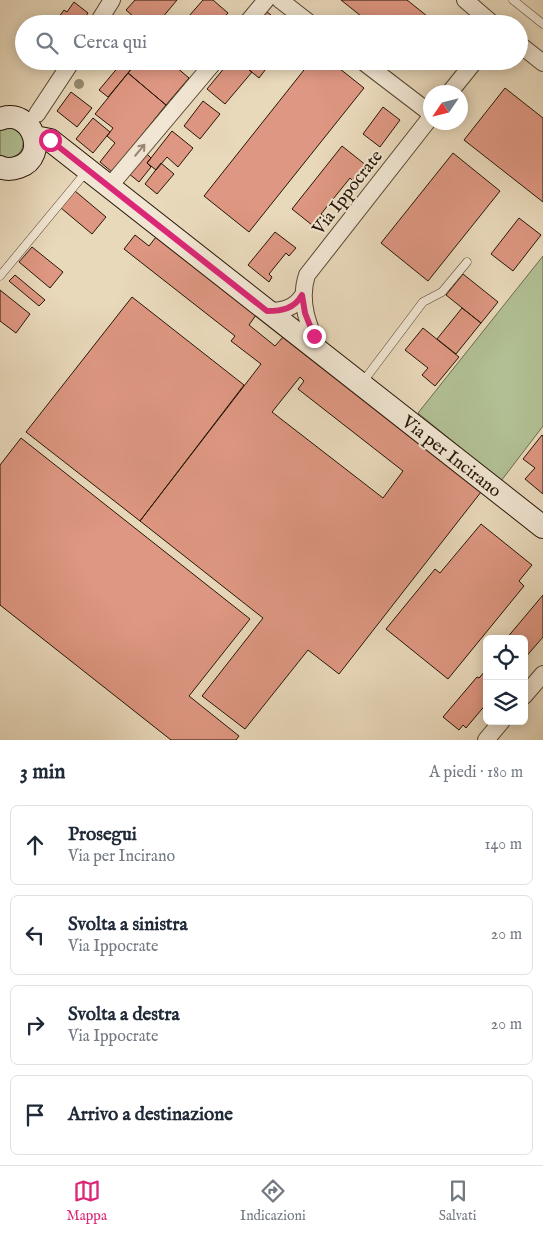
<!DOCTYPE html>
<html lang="it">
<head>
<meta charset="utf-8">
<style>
  :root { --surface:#fff; --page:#f2f2f3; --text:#1f2937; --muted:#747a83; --line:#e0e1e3; --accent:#db2777 }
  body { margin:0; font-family:"IM FELL English",serif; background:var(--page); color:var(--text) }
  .controls { position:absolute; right:15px; bottom:15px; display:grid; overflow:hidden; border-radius:8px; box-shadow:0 2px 12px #0003 }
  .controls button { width:45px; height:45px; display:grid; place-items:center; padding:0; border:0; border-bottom:1px solid var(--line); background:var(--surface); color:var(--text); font:25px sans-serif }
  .compass { position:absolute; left:423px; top:85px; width:45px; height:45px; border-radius:50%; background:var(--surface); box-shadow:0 2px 12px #0003; rotate:235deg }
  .stop { position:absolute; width:15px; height:15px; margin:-11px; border:4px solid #db2777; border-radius:50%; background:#fff }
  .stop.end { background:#db2777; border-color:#fff; box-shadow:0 1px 5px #0008 }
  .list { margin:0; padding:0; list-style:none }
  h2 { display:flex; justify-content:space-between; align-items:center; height:65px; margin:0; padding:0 20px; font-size:21px }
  h2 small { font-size:16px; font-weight:400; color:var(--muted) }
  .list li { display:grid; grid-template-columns:32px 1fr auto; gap:15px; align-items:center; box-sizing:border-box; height:80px; margin:0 10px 10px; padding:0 10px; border:1px solid var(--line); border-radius:8px }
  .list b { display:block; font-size:19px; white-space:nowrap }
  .list p { margin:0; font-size:16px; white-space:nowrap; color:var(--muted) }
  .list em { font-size:16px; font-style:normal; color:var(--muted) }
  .icon { flex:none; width:28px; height:28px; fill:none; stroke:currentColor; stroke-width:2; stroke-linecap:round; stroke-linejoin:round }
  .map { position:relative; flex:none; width:543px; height:740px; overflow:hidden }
  .search { position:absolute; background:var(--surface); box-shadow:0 2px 12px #0003; left:15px; right:15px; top:15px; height:55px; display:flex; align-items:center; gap:12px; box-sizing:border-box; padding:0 18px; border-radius:28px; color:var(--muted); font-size:19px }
  .sheet { height:425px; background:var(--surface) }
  nav { display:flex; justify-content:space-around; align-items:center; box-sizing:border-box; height:70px; border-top:1px solid var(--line); background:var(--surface); font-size:14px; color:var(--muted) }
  nav a { display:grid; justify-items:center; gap:2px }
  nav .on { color:var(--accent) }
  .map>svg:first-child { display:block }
  .green { fill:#b1c094; stroke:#6c6b4c }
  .building { fill:#de9782; stroke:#261605; fill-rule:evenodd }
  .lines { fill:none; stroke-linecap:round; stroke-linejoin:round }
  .lane-casing { stroke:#574732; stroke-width:9 }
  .street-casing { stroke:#574732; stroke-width:18 }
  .secondary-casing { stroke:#261605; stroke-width:24 }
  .lane { stroke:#f1e6d3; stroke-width:8 }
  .street { stroke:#f1e6d3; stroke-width:16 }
  .secondary { stroke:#f1e6d3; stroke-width:22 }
  .tree { fill:#958a6f }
  .oneway { stroke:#968876 }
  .route { stroke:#db2777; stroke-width:6 }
  .labels { text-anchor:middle; stroke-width:4; stroke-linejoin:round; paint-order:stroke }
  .street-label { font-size:18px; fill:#261605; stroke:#f1e6d3 }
</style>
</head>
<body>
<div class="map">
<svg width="543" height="740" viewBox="0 0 543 740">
  <rect width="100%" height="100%" fill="#e9d9bb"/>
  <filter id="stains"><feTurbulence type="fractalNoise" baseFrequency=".004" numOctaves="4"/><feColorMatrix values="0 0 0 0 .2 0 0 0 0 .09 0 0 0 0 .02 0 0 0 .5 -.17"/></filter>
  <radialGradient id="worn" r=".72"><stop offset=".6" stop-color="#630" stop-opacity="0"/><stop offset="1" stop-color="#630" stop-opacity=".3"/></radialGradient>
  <!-- green -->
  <path class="green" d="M14 127 23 136C24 149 22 153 10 159L0 156V129Z
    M543 256V426L501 481 418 413Z"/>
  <!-- building -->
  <path class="building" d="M135 0H177L157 24H142L126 10Z
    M203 0H213L228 13 218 24H182Z
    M341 0H407L437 24H371Z
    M74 2 88 13 81 24H60L56 21 64 10 67 12Z
    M266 11 282 24H256Z
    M112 14 124 24H105Z
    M114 61H138L108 97 99 90 120 65Z
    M138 61H169L189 78 166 105 128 73Z
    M230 61H238L252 72 225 104 207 89Z
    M238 61H272L259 78Z
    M293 61H330L364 88 249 232 204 196 304 70Z
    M419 61H432L427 68Z
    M128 73 166 105 112 172 100 162 115 143 107 136 113 128 95 114Z
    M505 88 543 118V202L464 140Z
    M71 92 92 108 77 127 57 111Z
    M203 101 220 114 200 139 184 126Z
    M383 107 400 120 380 147 363 134Z
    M93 118 110 132 93 153 76 139Z
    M172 131 193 148 178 167 167 157 156 170 147 163Z
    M342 146 367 166 354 182 350 178 321 214 326 218 317 229 292 209Z
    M145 152 151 158 147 163 151 167 139 182 128 173Z
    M453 153 500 191 428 281 381 243Z
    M161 163 174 174 157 194 145 184Z
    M75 191 106 217 92 234 61 208Z
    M519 218 541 235 513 271 491 254Z
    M275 232 296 248 289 256 286 253 269 274 272 277 269 282 248 265Z
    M135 235 149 246 156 237 256 315 249 325 275 346 283 337 481 492 339 674 308 650 245 729 202 696 263 618 140 521 261 364 231 341 235 336 124 249ZM300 377 304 381 298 389 403 471 383 498 272 412Z
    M32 247 63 272 50 288 19 262Z
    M463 274 498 302 481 323 446 295Z
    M15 275 45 300 39 306 9 281Z
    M0 290 30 314 16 333 0 321Z
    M132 297 244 385 140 521 26 432Z
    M462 308 481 323 456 354 437 339Z
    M423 328 459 357 435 386 422 375 428 368 405 350Z
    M542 435 543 436V494L525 479 535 468 523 459Z
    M21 438 250 619 189 696 239 736 236 740H171L0 605V465Z
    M481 524 532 565 519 581 524 586 448 679 386 629 435 569 440 573Z
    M543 595V637L524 659V639H506Z
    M487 669V703L466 728 463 725 459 730 443 717 477 677 479 678Z"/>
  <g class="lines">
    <defs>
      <path id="lane" d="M513 0 543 24
        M0 276 86 172
        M362 383 423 302 442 292 467 262"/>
      <path id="street" d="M280 0 311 24
        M465 0 493 24
        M97 24 112 0
        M246 24 266 0
        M519 44 543 63
        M362 61 430 113
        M450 92 475 61
        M37 114 72 61
        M109 187 215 61
        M267 311C282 311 294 309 303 295
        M320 352C309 327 298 302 307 275L430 118
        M524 696 543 674
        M486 740 502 721"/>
      <path id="secondary" d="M0 119C32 107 50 156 19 167 13 169 6 170 0 167
        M35 137 50 140 543 527"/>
    </defs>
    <!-- lane casing -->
    <use href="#lane" class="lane-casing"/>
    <!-- street casing -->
    <use href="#street" class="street-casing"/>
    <!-- secondary casing -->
    <use href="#secondary" class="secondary-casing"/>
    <!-- lane -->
    <use href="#lane" class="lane"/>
    <!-- street -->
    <use href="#street" class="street"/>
    <!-- secondary -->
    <use href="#secondary" class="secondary"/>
  </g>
  <!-- trees -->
  <circle class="tree" cx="79" cy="84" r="5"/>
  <!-- one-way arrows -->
  <defs><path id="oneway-shaft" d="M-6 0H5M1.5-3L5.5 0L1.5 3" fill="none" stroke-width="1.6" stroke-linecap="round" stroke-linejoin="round" transform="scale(1.25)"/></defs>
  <use class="oneway" href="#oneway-shaft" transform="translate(140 150) rotate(-50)"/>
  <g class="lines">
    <!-- route -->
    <path class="route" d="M50 140 267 311C282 311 294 309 302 295L305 313 314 336"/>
  </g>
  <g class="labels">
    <!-- street labels -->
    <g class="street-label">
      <text transform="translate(347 192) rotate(-52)" y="6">Via Ippocrate</text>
      <text transform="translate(452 456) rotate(38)" y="6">Via per Incirano</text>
    </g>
  </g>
  <rect width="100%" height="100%" filter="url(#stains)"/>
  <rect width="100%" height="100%" fill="url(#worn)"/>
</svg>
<div class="controls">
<button><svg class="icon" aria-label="locate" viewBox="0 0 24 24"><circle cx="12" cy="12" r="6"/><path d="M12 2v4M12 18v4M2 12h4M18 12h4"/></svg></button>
<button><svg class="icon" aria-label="layers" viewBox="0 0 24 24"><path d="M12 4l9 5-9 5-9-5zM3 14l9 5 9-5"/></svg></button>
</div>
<svg class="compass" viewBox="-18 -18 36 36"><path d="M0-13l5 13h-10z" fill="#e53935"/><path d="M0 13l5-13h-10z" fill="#747a83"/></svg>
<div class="stop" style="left:50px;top:140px"></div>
<div class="stop end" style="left:314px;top:336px"></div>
<div class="search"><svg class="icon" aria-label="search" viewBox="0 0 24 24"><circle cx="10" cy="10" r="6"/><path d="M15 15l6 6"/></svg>Cerca qui</div>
</div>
<section class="sheet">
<h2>3 min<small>A piedi · 180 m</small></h2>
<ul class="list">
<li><svg class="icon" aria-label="ahead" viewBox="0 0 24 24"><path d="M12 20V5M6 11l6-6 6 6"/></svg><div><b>Prosegui</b><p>Via per Incirano</p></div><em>140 m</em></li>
<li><svg class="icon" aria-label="left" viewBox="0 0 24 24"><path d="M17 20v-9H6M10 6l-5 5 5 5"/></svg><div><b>Svolta a sinistra</b><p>Via Ippocrate</p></div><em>20 m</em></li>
<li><svg class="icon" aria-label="right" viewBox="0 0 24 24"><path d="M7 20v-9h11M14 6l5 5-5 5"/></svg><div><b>Svolta a destra</b><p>Via Ippocrate</p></div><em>20 m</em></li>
<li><svg class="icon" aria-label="arrive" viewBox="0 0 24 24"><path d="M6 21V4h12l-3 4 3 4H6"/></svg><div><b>Arrivo a destinazione</b></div></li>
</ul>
</section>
<nav>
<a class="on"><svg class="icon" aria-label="map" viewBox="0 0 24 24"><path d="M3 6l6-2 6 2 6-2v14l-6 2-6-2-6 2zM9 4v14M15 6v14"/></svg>Mappa</a>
<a><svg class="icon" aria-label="directions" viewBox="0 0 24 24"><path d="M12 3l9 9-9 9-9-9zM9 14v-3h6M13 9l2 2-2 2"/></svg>Indicazioni</a>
<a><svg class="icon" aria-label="saved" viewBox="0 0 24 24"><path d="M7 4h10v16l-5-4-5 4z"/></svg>Salvati</a>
</nav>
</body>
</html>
